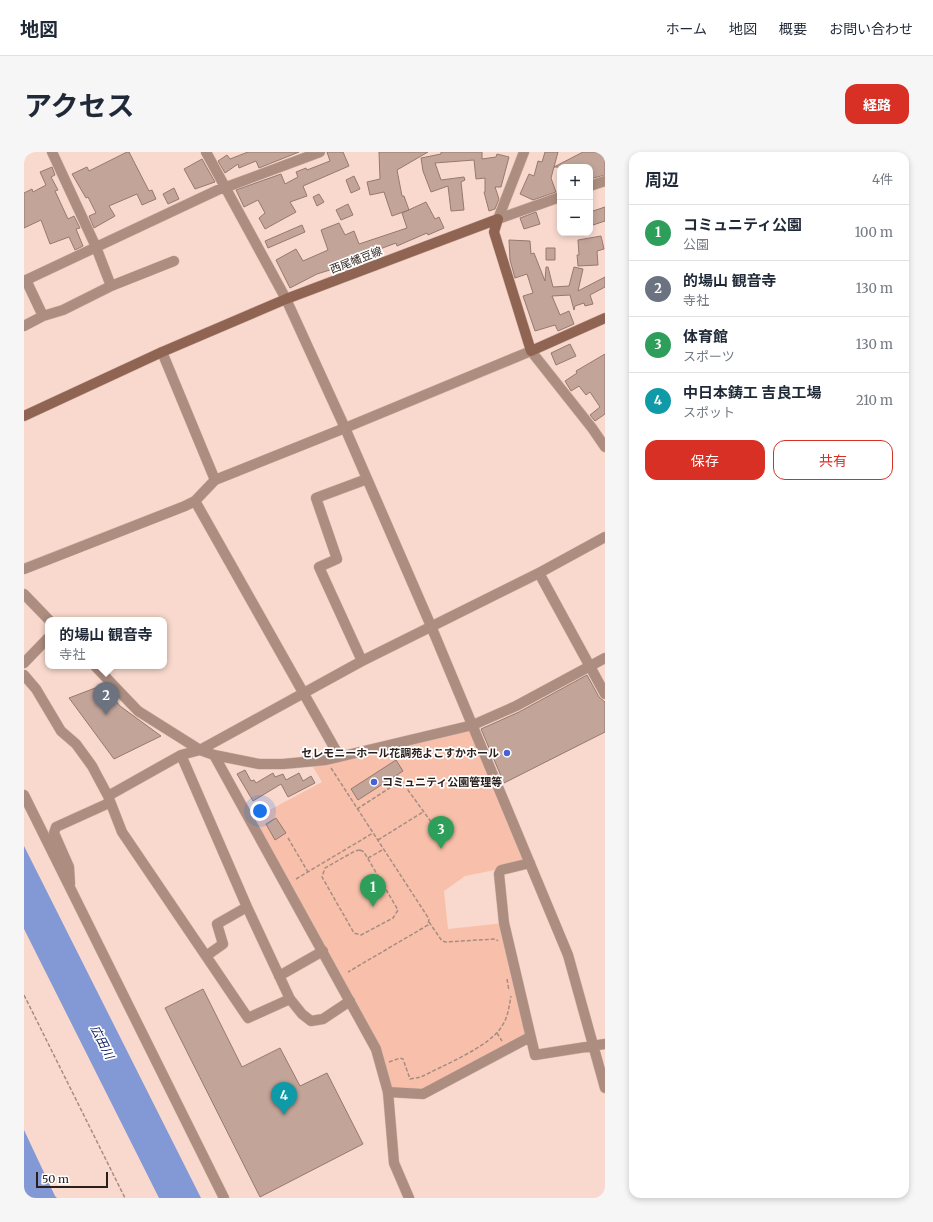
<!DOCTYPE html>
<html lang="ja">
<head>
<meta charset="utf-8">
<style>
  :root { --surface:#fff; --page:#f6f6f7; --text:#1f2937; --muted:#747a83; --line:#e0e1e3; --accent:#d93025 }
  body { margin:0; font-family:Merriweather,"Noto Sans JP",serif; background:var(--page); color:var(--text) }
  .controls { position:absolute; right:12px; top:12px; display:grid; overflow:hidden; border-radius:8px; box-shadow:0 2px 6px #0003 }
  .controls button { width:36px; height:36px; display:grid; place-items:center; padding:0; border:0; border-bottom:1px solid var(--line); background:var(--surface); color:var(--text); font:20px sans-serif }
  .scale { position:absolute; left:12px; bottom:10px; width:72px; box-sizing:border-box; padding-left:4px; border:2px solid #2a1e1a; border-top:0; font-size:11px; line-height:14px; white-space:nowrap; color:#2a1e1a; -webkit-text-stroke:3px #fff; paint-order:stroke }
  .you { position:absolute; left:236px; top:659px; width:14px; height:14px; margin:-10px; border:3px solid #fff; border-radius:50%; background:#1a73e8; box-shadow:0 0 0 6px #1a73e833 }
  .badge { display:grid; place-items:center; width:26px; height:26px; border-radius:50%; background:var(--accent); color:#fff; font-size:13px; font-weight:700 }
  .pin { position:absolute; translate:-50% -33px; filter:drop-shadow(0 1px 2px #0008) }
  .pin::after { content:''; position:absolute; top:21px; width:14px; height:12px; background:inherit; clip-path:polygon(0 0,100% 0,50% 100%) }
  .popup { position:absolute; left:21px; top:465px; width:122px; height:52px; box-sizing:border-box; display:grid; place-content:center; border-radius:8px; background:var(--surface); filter:drop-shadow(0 1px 3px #0005); font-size:13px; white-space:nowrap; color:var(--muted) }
  .popup b { font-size:15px; color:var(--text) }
  .popup::after { content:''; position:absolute; left:50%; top:100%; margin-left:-8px; border:8px solid transparent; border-top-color:var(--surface) }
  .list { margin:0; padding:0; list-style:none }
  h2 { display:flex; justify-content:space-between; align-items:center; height:52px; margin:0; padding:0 16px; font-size:17px }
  h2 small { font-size:13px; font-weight:400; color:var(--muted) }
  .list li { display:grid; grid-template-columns:26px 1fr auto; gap:12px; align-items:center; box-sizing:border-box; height:56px; padding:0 16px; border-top:1px solid var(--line) }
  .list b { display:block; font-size:15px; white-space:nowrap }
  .list p { margin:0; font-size:13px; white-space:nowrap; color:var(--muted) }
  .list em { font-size:13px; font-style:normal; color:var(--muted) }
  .actions { display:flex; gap:8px; padding:12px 16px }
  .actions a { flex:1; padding:9px 0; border:1px solid var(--accent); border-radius:12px; text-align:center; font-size:14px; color:var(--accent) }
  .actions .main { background:var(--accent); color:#fff }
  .map { position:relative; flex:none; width:581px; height:1046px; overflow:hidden; border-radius:12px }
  header { display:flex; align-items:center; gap:24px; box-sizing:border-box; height:56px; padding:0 20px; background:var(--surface); border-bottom:1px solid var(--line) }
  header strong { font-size:19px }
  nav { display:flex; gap:22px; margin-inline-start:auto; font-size:14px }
  .intro { display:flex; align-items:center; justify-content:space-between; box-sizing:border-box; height:96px; padding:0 24px }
  h1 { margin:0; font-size:28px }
  .button { padding:10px 18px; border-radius:12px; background:var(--accent); color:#fff; font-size:14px; font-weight:700 }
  main { display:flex; gap:24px; padding:0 24px }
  aside { flex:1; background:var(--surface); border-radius:12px; box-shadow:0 2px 6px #0003 }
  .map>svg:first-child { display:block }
  .green { fill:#f8c0aa }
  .water { fill:#8399d6 }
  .building { fill:#c3a499; stroke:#96796e }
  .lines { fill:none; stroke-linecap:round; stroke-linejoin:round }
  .minor-casing { stroke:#d4b7ad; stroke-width:11 }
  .tertiary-casing { stroke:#d4b7ad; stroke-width:11 }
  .secondary-casing { stroke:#d4b7ad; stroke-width:11 }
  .path { stroke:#a58d84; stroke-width:1.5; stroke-dasharray:4 2; stroke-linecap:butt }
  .minor { stroke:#ac8d80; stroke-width:10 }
  .tertiary { stroke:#ac8d80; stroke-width:10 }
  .secondary { stroke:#906452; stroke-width:10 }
  .poi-dot { fill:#4662d6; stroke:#fff; stroke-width:1.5 }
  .labels { text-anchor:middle; stroke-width:3.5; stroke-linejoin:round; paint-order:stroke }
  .street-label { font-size:11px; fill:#2a1e1a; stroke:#fff }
  .poi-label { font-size:11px; font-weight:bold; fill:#2a1e1a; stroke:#fff; text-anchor:end }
  .water-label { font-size:12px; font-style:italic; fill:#142067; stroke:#fff }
</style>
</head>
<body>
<header>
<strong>地図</strong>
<nav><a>ホーム</a><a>地図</a><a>概要</a><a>お問い合わせ</a></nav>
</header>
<div class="intro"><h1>アクセス</h1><a class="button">経路</a></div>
<main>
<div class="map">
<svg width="581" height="1046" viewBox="0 0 581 1046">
  <rect width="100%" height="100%" fill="#f9d9cd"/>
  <!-- green -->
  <path class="green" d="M449 573 506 711 441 724 420 739 424 777 480 771 506 885 399 942 364 940 352 897 326 849 317 823 299 799 225 669 298 630 286 610Z"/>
  <!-- water -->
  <path class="water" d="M0 694 177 1046H135L0 777Z
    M0 978 31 1044 33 1046H0Z"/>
  <!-- building -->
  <path class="building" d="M103 0H105L125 39 128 38 132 47 118 53 113 42 85 54 91 64 70 76 65 64 72 61 64 45 62 46 48 22 63 15 65 19Z
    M224 0H275L235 16 232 9 215 16 214 12 201 21 194 9 203 3 206 7Z
    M303 0H319L325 14 279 34 283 44 266 50 272 60 241 77 235 66 241 61 234 48 220 55 212 38 257 22 261 32 274 25 272 20 282 16 283 18 306 9Z
    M355 0H404L373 18 378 44H380L385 58 368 64 360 40 346 43 343 30 356 27Z
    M417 0H458V7L472 5 473 2 485 5 477 35H471L475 47 471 57 465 59 460 40H461V26L452 27 450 8 411 11 417 28 440 25 441 28 437 30 440 58 427 59 424 34 407 40 399 19 397 6 417 2Z
    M521 0H534L530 15 559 0H581V23L566 27V15H530L527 26 532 40 509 48 496 42 505 22 510 24 514 9 518 10Z
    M178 7 191 30 171 37 160 17Z
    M28 15 31 23 27 25 34 38 31 39 44 67 50 64 56 76 52 77 59 94 51 98 45 85 26 92 17 68 0 76V41L8 37 9 40 22 33 16 20Z
    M330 24 336 37 327 41 322 28Z
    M150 36 155 47 144 52 139 42Z
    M295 42 300 50 293 54 289 45Z
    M402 50 411 67 415 65 420 76 404 83 403 81 373 94 372 91 340 103 325 112 293 122 266 136 252 108 272 97 279 109 304 98 297 78 315 71 321 83 330 79 335 92 383 76 378 61Z
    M324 52 329 63 317 68 312 58Z
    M581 55V69L569 73 566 60Z
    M512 60 516 72 500 77 496 66Z
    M278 73 281 80 244 96 241 89Z
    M577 84 580 97 573 99 574 113 554 114 553 103H555L554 88Z
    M485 88 506 89 507 102 510 101 521 129 522 115H524L529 135 545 134 550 115 559 117 554 139 581 125V135L566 143 569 152 561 154 560 151 551 154 550 158 546 143 528 144 536 163 545 159 550 172 534 179 531 173 511 179 499 144 509 141 503 122 491 126 486 108Z
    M522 96H531V108H522Z
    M546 192 552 204 532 213 527 201Z
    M581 202V262L571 269 566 263 576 255 566 240 562 243 555 234 547 239 541 229 553 221 552 219Z
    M563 523 575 545 581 550V580L480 631 457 577 495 560Z
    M79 533 96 554 137 584 90 607 45 546Z
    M372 608 379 619 334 648 327 637Z
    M221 618 227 629 230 628 232 631 249 621 251 625 259 622 262 628 275 621 279 629 287 624 291 631 264 645 257 632 229 649 213 622Z
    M252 666 262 681 251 688 242 672Z
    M179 837 218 915 256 896 276 934 303 921 339 992 236 1045 141 856Z"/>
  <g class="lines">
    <defs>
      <path id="minor" d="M28 0 72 95 87 134
        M182 0 262 147 321 276 407 474 544 803 581 936
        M566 34 581 29
        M474 67 536 45
        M2 128 19 164
        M0 129 200 35 208 33 296 0
        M0 174 19 164 39 158 87 134 150 109
        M138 200 191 328
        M171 349 315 604
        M0 417 161 354 171 349 191 328 321 276
        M515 421 581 542
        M338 509 295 415 313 407 292 346 343 327
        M0 511 24 486
        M0 523 12 537 37 579 52 592 68 614 84 644
        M157 603 223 755 266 847
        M0 643 200 1046
        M506 711 477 718 475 722 480 771 511 903 581 892
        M46 732 45 715 30 681 32 675 85 651
        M182 804 199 792 193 772 223 755
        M255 824 299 799
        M326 849 299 867 287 869 278 862 266 847 224 866 98 680 84 644 157 603 176 598 338 509 515 421 581 385
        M364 940 399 942 506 885"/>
      <path id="tertiary" d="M474 67 500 0
        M321 276 507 199 568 276 581 295
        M0 442 25 468
        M71 514 114 559 176 598 190 603 235 612H259L302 608 449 573 492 554 581 506
        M190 603 352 897 364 940 370 1011 385 1046"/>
      <path id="secondary" d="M474 67 470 80 507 199 581 166
        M0 264 138 200 262 147 474 67"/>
    </defs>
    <!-- minor casing -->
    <use href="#minor" class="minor-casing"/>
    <!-- tertiary casing -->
    <use href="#tertiary" class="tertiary-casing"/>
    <!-- secondary casing -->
    <use href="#secondary" class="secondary-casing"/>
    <!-- path -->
    <path class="path" d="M307 616 405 767 404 773 324 820
      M373 623 413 678
      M333 657 378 628
      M264 686 284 720
      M354 688 399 660
      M336 698 340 700 374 758 369 766 337 783 330 781 298 725 301 716 331 699Z
      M344 706 360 697
      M272 727 349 681
      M405 770 418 789 422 790 471 787 474 789
      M483 827 485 839
      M0 843 101 1046
      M473 881 478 889
      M365 910 376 906 379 907 386 927 397 925C418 914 467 894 478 874 484 865 485 855 487 844"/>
    <!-- minor -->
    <use href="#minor" class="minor"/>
    <!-- tertiary -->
    <use href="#tertiary" class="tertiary"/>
    <!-- secondary -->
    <use href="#secondary" class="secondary"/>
  </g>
  <!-- markers -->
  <g class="poi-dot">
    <circle cx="483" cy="601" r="4"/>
    <circle cx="350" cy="630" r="4"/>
  </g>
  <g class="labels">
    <!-- street labels -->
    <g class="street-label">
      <text transform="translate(332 108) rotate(-21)" y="4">西尾幡豆線</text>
    </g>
    <!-- poi labels -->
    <g class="poi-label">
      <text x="475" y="605">セレモニーホール花調苑よこすかホール</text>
      <text x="358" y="634" text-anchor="start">コミュニティ公園管理等</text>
    </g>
    <!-- water labels -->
    <g class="water-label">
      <text transform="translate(78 890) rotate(63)" y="4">広田川</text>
    </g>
  </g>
</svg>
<div class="controls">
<button>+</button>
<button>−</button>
</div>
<div class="scale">50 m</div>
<div class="you"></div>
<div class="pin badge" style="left:349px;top:755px;background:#2e9e5b">1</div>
<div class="pin badge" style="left:82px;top:563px;background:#6b7280">2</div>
<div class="popup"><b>的場山 観音寺</b>寺社</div>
<div class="pin badge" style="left:417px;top:697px;background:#2e9e5b">3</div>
<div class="pin badge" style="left:260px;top:963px;background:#0f9aa8">4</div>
</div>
<aside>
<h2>周辺<small>4件</small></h2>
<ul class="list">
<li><span class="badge" style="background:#2e9e5b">1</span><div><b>コミュニティ公園</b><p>公園</p></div><em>100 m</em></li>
<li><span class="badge" style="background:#6b7280">2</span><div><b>的場山 観音寺</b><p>寺社</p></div><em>130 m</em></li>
<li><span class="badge" style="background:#2e9e5b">3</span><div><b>体育館</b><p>スポーツ</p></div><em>130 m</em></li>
<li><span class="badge" style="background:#0f9aa8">4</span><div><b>中日本鋳工 吉良工場</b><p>スポット</p></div><em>210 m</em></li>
</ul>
<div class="actions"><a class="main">保存</a><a>共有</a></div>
</aside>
</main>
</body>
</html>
